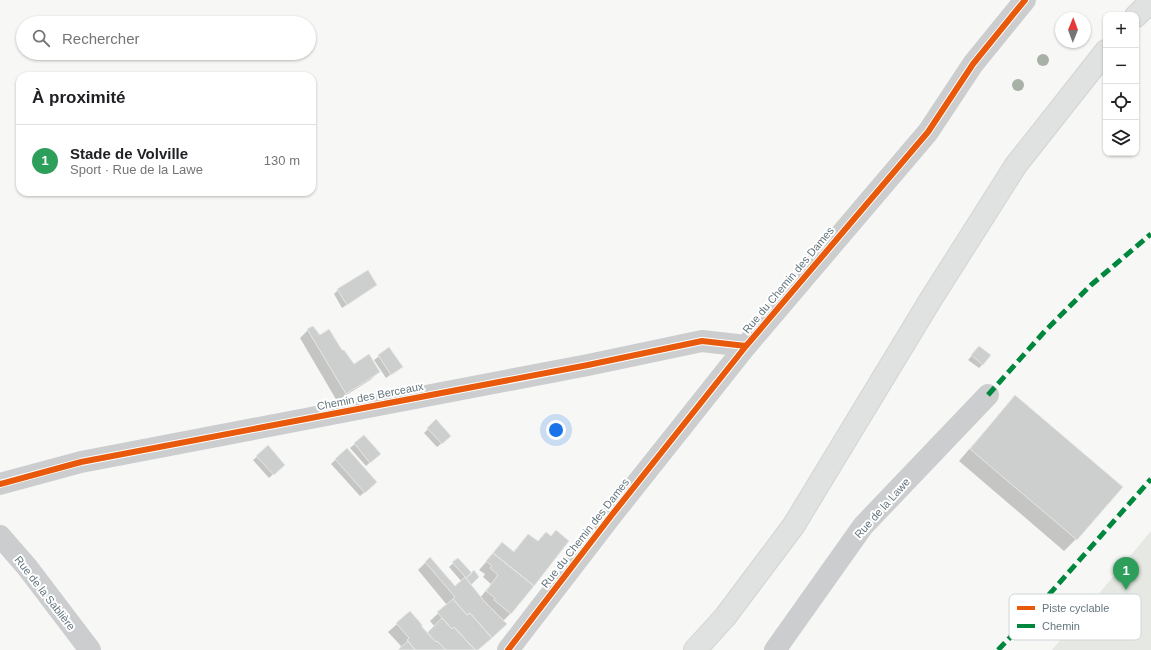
<!DOCTYPE html>
<html lang="fr">
<head>
<meta charset="utf-8">
<style>
  :root { --surface:#fff; --page:#f6f6f6; --text:#202124; --muted:#757577; --line:#e0e0e0; --accent:#7c3aed }
  body { margin:0; font-family:Helvetica,sans-serif; background:var(--page); color:var(--text) }
  .controls { position:absolute; right:12px; top:12px; display:grid; overflow:hidden; border-radius:8px; box-shadow:0 1px 3px #0004 }
  .controls button { width:36px; height:36px; display:grid; place-items:center; padding:0; border:0; border-bottom:1px solid var(--line); background:var(--surface); color:var(--text); font:20px sans-serif }
  .compass { position:absolute; left:1055px; top:12px; width:36px; height:36px; border-radius:50%; background:var(--surface); box-shadow:0 1px 3px #0004; rotate:1deg }
  .you { position:absolute; left:556px; top:430px; width:14px; height:14px; margin:-10px; border:3px solid #fff; border-radius:50%; background:#1a73e8; box-shadow:0 0 0 6px #1a73e833 }
  .badge { display:grid; place-items:center; width:26px; height:26px; border-radius:50%; background:var(--accent); color:#fff; font-size:13px; font-weight:700 }
  .pin { position:absolute; translate:-50% -33px; filter:drop-shadow(0 1px 2px #0008) }
  .pin::after { content:''; position:absolute; top:21px; width:14px; height:12px; background:inherit; clip-path:polygon(0 0,100% 0,50% 100%) }
  .list { margin:0; padding:0; list-style:none }
  h2 { display:flex; justify-content:space-between; align-items:center; height:52px; margin:0; padding:0 16px; font-size:17px }
  h2 small { font-size:13px; font-weight:400; color:var(--muted) }
  .list li { display:grid; grid-template-columns:26px 1fr auto; gap:12px; align-items:center; box-sizing:border-box; height:72px; padding:0 16px; border-top:1px solid var(--line) }
  .list b { display:block; font-size:15px; white-space:nowrap }
  .list p { margin:0; font-size:13px; white-space:nowrap; color:var(--muted) }
  .list em { font-size:13px; font-style:normal; color:var(--muted) }
  .icon { flex:none; width:22px; height:22px; fill:none; stroke:currentColor; stroke-width:2; stroke-linecap:round; stroke-linejoin:round }
  .map { position:relative; flex:none; width:1151px; height:650px; overflow:hidden }
  .search { position:absolute; background:var(--surface); box-shadow:0 1px 3px #0004; left:16px; top:16px; width:300px; height:44px; display:flex; align-items:center; gap:10px; box-sizing:border-box; padding:0 14px; border-radius:22px; color:var(--muted); font-size:15px }
  .panel { position:absolute; background:var(--surface); box-shadow:0 1px 3px #0004; left:16px; top:72px; width:300px; height:124px; border-radius:12px }
  .map>svg:first-child { display:block }
  .green { fill:#e6e9e3 }
  .shadow { fill:#0003 }
  .building { fill:#cdcfcf; stroke:#e6e6e6 }
  .lines { fill:none; stroke-linecap:round; stroke-linejoin:round }
  .major-casing { stroke:#d3d4d4; stroke-width:24 }
  .minor { stroke:#cccdce; stroke-width:22 }
  .major { stroke:#e0e1e1; stroke-width:22 }
  .quiet { stroke:#00873e; stroke-width:5; stroke-dasharray:10 5; stroke-linecap:butt }
  .cycleway-casing { stroke:#fff; stroke-width:8 }
  .cycleway { stroke:#e8590c; stroke-width:6 }
  .tree { fill:#a8b1a5 }
  .labels { text-anchor:middle; stroke-width:4; stroke-linejoin:round; paint-order:stroke }
  .street-label { font-size:11px; fill:#64767f; stroke:#fff }
  .key { fill:#fff; stroke:#d0d6d9; stroke-width:1 }
  .key-label { font-size:11px; fill:#64767f }
</style>
</head>
<body>
<div class="map">
<svg width="1151" height="650" viewBox="0 0 1151 650">
  <rect width="100%" height="100%" fill="#f7f7f6"/>
  <!-- green -->
  <path class="green" d="M1151 531V650H1052Z"/>
  <!-- shadow -->
  <path class="shadow" d="M372 288 342 308 334 294 338 290Z
    M308 330 342 352 354 365 379 372 370 380 337 401 300 338Z
    M389 349 401 367 386 378 374 360Z
    M976 351 983 364 979 368 968 360Z
    M1015 396 1076 539 1064 551 959 461Z
    M436 421 446 440 437 447 424 433Z
    M364 436 375 458 366 466 350 448Z
    M268 447 284 464 269 478 253 460Z
    M347 449 372 486 360 496 331 464Z
    M546 533 511 613 503 621 506 624 478 650H399L401 646 388 632 397 624 410 612 427 634 435 627 430 621 447 605 418 570 426 562 455 587 462 582 449 567 458 559 470 585 480 598 491 584 483 577 485 574 479 570 502 544 513 552 528 535 537 542Z"/>
  <!-- building -->
  <path class="building" d="M368 270 377 285 347 305 337 289Z
    M313 326 320 335 329 329 342 350H344L354 364 369 354 380 372 346 394 307 329Z
    M979 346 991 355 983 365 971 355Z
    M389 347 403 367 391 375 378 355Z
    M1015 395 1123 487 1077 540 970 449Z
    M436 419 451 436 442 444 427 428Z
    M364 435 381 454 370 463 354 443Z
    M268 445 285 465 274 475 256 456Z
    M347 448 377 482 365 493 335 459Z
    M556 530 569 541 534 586 493 553 502 542 514 552 528 534 538 541 546 532 551 536Z
    M493 553 534 586 511 614 494 600 495 598 486 591 498 575 490 568 492 566 486 561Z
    M430 557 455 586 465 577 484 601 507 624 492 638 470 613 467 615 453 599 455 597 425 562Z
    M458 558 472 573 466 578 452 562Z
    M474 570 479 577 471 585 466 578Z
    M453 599 467 615 470 613 492 638 478 650H475L454 627 452 629 437 612Z
    M410 611 423 626H421L436 642 437 641 446 650H415L407 640 409 638 396 623Z
    M442 618 452 629 454 627 475 650H446L437 641 436 642 427 633Z
    M408 641 415 650H398Z"/>
  <g class="lines">
    <defs>
      <path id="major" d="M1136 16 1151 1
        M695 650 725 617 794 525 931 299 1016 165 1106 51"/>
    </defs>
    <!-- major casing -->
    <use href="#major" class="major-casing"/>
    <!-- minor -->
    <path class="minor" d="M0 484 81 462 588 365 702 341 746 346
      M0 536 27 567 90 650
      M508 650 611 516 746 346 928 132 973 64 1025 0
      M775 650 863 526 988 395"/>
    <!-- major -->
    <use href="#major" class="major"/>
    <!-- quiet -->
    <path class="quiet" d="M988 395 1045 331 1091 285 1151 234
      M998 650 1023 624 1151 479"/>
    <defs>
      <path id="cycleway" d="M0 484 81 462 588 365 702 341 746 346
        M508 650 611 516 746 346 928 132 973 64 1025 0"/>
    </defs>
    <!-- cycleway casing -->
    <use href="#cycleway" class="cycleway-casing"/>
    <!-- cycleway -->
    <use href="#cycleway" class="cycleway"/>
  </g>
  <!-- trees -->
  <g class="tree">
    <circle cx="1043" cy="60" r="6"/>
    <circle cx="1018" cy="85" r="6"/>
  </g>
  <g class="labels">
    <!-- street labels -->
    <g class="street-label">
      <text transform="translate(788 280) rotate(-50)" y="4">Rue du Chemin des Dames</text>
      <text transform="translate(370 396) rotate(-11)" y="4">Chemin des Berceaux</text>
      <text transform="translate(882 508) rotate(-48)" y="4">Rue de la Lawe</text>
      <text transform="translate(585 533) rotate(-52)" y="4">Rue du Chemin des Dames</text>
      <text transform="translate(45 593) rotate(52)" y="4">Rue de la Sablière</text>
    </g>
  </g>
  <!-- legend -->
  <rect x="1009" y="594" width="132" height="46" rx="6" class="key"/>
  <rect x="1017" y="606" width="18" height="4" fill="#e8590c"/>
  <rect x="1017" y="624" width="18" height="4" fill="#00873e"/>
  <g class="key-label">
    <text x="1042" y="612">Piste cyclable</text>
    <text x="1042" y="630">Chemin</text>
  </g>
</svg>
<div class="controls">
<button>+</button>
<button>−</button>
<button><svg class="icon" aria-label="locate" viewBox="0 0 24 24"><circle cx="12" cy="12" r="6"/><path d="M12 2v4M12 18v4M2 12h4M18 12h4"/></svg></button>
<button><svg class="icon" aria-label="layers" viewBox="0 0 24 24"><path d="M12 4l9 5-9 5-9-5zM3 14l9 5 9-5"/></svg></button>
</div>
<svg class="compass" viewBox="-18 -18 36 36"><path d="M0-13l5 13h-10z" fill="#e53935"/><path d="M0 13l5-13h-10z" fill="#757577"/></svg>
<div class="you"></div>
<div class="pin badge" style="left:1126px;top:590px;background:#2e9e5b">1</div>
<div class="search"><svg class="icon" aria-label="search" viewBox="0 0 24 24"><circle cx="10" cy="10" r="6"/><path d="M15 15l6 6"/></svg>Rechercher</div>
<section class="panel">
<h2>À proximité<small></small></h2>
<ul class="list">
<li><span class="badge" style="background:#2e9e5b">1</span><div><b>Stade de Volville</b><p>Sport · Rue de la Lawe</p></div><em>130 m</em></li>
</ul>
</section>
</div>
</body>
</html>
